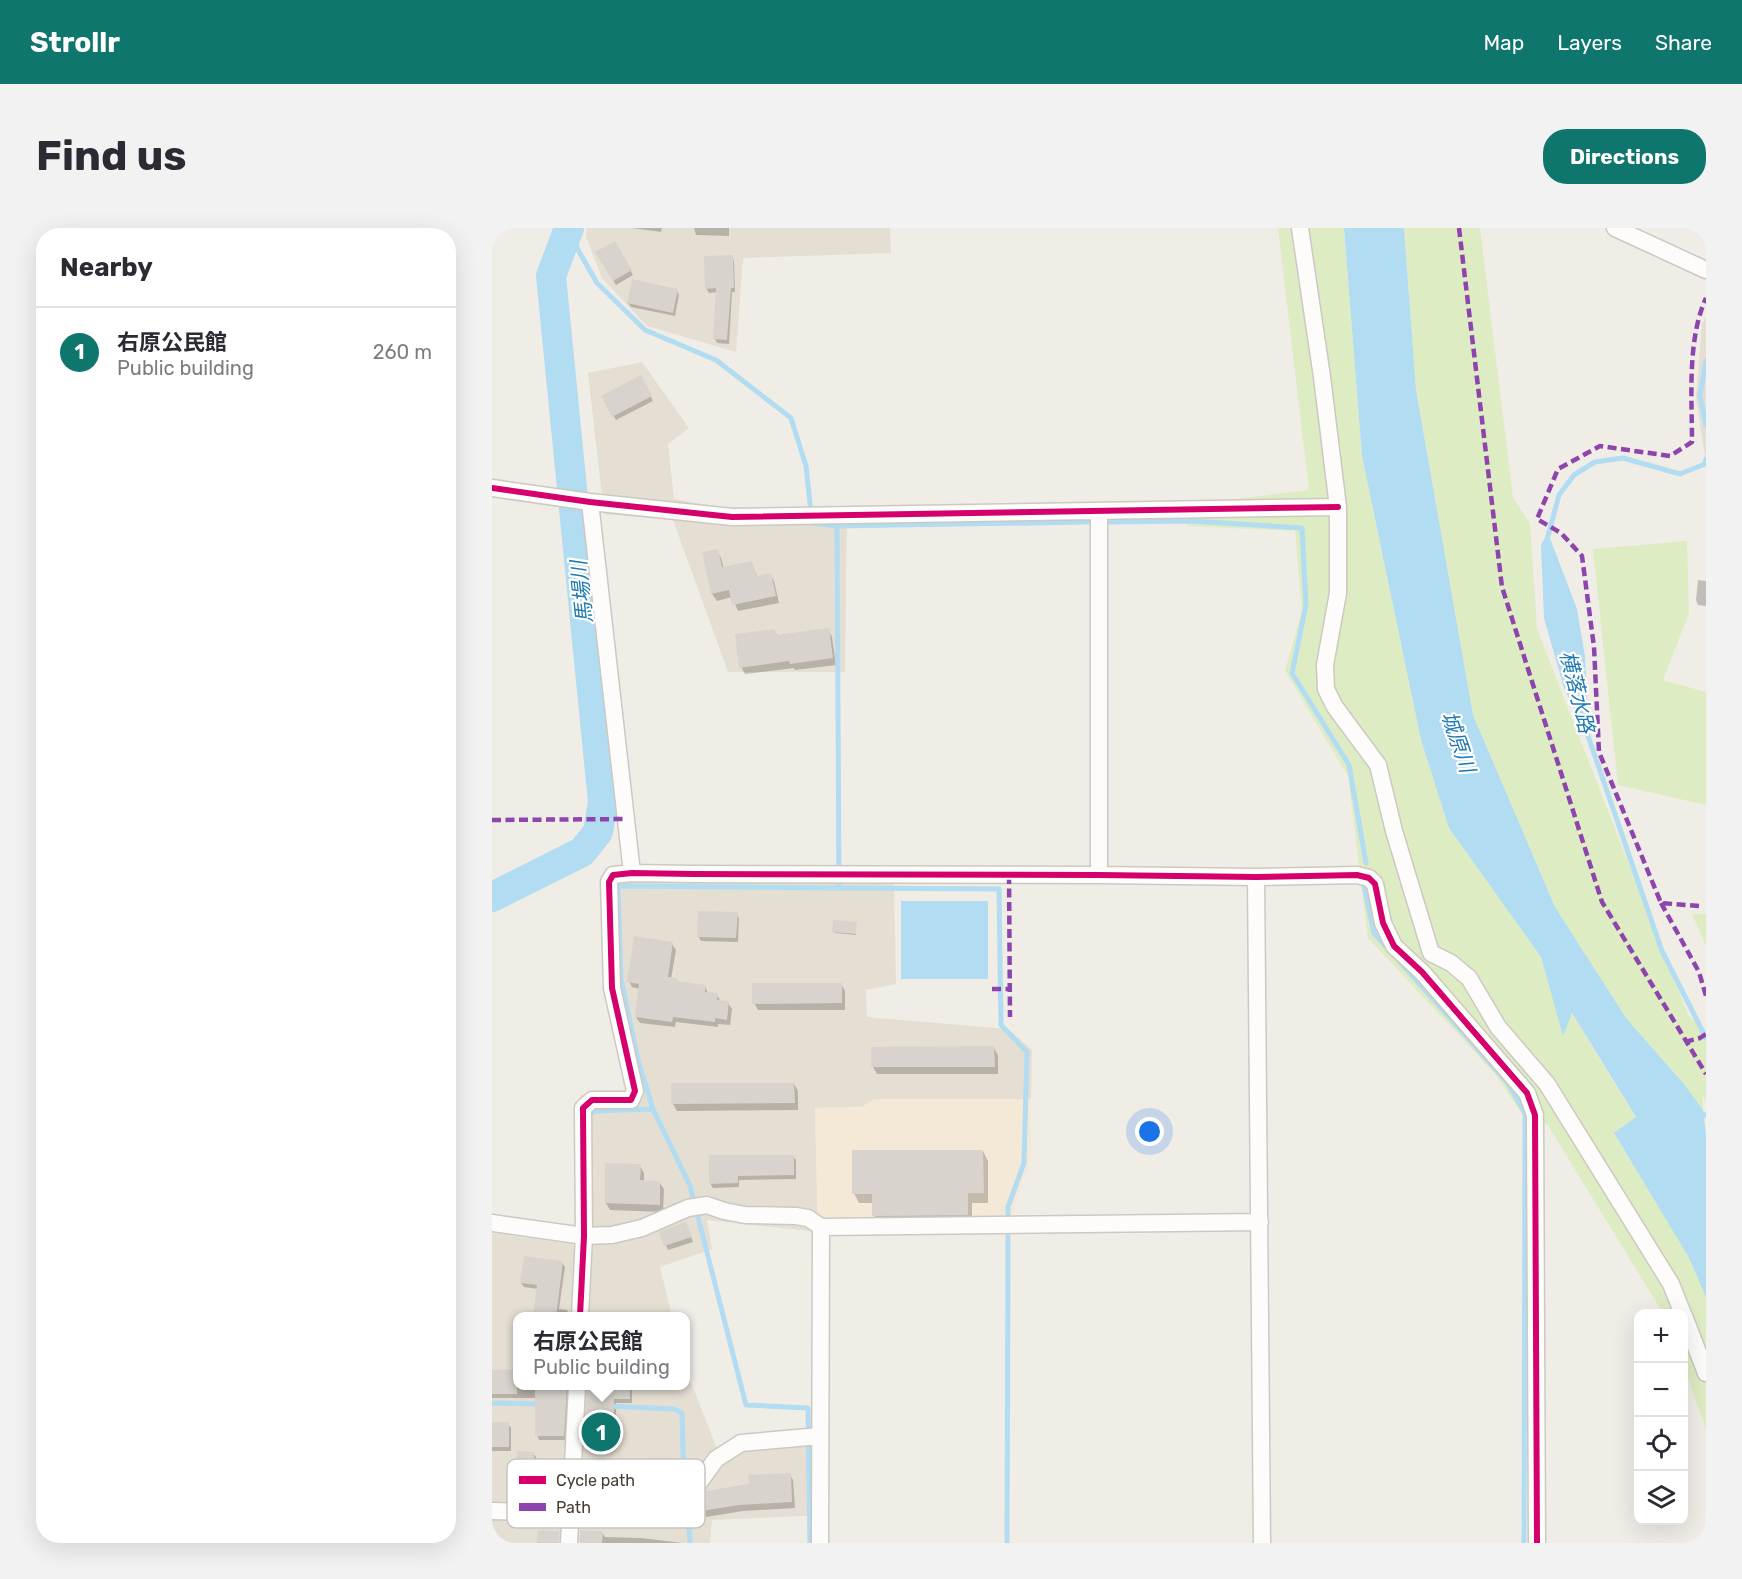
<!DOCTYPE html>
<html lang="en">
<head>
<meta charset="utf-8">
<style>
  :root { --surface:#fff; --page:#f2f2f3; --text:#2b2b33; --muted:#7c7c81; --line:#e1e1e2; --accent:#0f766e }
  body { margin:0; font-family:Rubik,"Noto Sans JP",sans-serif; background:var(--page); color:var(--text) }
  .controls { position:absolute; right:18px; bottom:18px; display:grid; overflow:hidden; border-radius:12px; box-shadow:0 6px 24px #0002 }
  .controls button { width:54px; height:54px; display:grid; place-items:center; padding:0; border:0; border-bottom:2px solid var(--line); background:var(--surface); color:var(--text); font:30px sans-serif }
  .you { position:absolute; left:658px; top:904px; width:21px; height:21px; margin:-15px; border:4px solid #fff; border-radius:50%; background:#1a73e8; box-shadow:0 0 0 9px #1a73e833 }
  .badge { display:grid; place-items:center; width:39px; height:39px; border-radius:50%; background:var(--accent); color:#fff; font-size:20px; font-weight:700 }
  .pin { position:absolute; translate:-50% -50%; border:3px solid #fff; box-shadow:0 2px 6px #0006 }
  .popup { position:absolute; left:21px; top:1084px; width:177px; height:78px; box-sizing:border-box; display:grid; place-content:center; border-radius:12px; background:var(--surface); filter:drop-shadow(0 2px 4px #0005); font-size:20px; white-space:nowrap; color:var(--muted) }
  .popup b { font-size:22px; color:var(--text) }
  .popup::after { content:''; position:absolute; left:50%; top:100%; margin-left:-12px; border:12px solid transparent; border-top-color:var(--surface) }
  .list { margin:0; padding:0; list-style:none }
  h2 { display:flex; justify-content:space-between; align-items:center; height:78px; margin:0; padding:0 24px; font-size:26px }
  h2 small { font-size:20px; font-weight:400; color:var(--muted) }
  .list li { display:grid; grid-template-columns:39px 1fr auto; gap:18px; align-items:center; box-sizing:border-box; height:90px; padding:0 24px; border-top:2px solid var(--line) }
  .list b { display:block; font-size:22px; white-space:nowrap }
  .list p { margin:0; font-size:20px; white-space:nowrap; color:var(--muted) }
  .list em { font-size:20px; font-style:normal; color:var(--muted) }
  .icon { flex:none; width:33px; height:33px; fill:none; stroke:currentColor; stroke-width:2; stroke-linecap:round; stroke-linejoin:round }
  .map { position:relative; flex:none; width:1214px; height:1315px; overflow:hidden; border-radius:24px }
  header { display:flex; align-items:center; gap:36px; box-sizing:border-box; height:84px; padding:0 30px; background:var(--accent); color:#fff }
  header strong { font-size:28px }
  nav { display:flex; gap:33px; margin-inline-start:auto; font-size:21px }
  .intro { display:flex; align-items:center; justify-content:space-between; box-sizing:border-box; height:144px; padding:0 36px }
  h1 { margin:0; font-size:42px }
  .button { padding:15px 27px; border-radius:24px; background:var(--accent); color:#fff; font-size:21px; font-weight:700 }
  main { display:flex; gap:36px; padding:0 36px }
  aside { flex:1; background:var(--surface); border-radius:24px; box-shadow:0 6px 24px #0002 }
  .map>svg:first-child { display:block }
  .residential { fill:#e5ded3 }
  .commercial { fill:#f4e8d7 }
  .green { fill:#deecc3 }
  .water { fill:#b2dcf2 }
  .shadow { fill:#0003 }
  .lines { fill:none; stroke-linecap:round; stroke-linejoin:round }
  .stream { stroke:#b2dcf2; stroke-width:5 }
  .river { stroke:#b2dcf2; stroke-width:30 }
  .building { fill:#d8d4cd }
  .minor-casing { stroke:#ccc9c2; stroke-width:19 }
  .minor { stroke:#fdfcfb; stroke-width:16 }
  .quiet { stroke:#8e44ad; stroke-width:4.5; stroke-dasharray:9 4.5; stroke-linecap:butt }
  .cycleway-casing { stroke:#fff; stroke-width:10 }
  .cycleway { stroke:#d6006c; stroke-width:6 }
  .labels { text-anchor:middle; stroke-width:4.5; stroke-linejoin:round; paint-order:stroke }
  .water-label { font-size:21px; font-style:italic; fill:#207bb3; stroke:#fff }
  .key { fill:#fff; stroke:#c8c5c2; stroke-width:1.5 }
  .key-label { font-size:16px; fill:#463d32 }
</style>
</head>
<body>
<header>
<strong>Strollr</strong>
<nav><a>Map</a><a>Layers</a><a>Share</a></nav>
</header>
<div class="intro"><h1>Find us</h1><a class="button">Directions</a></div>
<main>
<aside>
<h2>Nearby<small></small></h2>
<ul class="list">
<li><span class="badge">1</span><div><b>右原公民館</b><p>Public building</p></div><em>260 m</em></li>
</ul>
</aside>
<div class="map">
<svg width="1214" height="1315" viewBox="0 0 1214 1315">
  <rect width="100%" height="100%" fill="#f0ede6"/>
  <!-- residential -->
  <path class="residential" d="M95 0H398L399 25 251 30 244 124 155 98 110 50 94 9Z
    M1214 89V235L1204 170 1210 95Z
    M150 134 197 200 176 216 182 271 228 279 355 280 353 444H236L181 292 112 286 96 145Z
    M150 653 402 656 404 756 374 762 375 789 516 801 540 822 539 871H382L370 879 323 880 326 1004 215 992 220 1021 168 1039 180 1088H25V1158H193V1139L225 1221 247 1209 336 1198 335 1287 220 1292 218 1315H0V1005L86 1017 88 867 136 864 111 655Z"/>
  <!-- commercial -->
  <path class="commercial" d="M382 871H539V930L522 978 519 1005 326 1004 323 880 370 879Z"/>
  <!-- green -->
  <path class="green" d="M786 0H852L870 228 929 512 957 600 1049 729 1071 807 1079 784 1144 890 1122 906 1197 1028 1214 1069V1201L1192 1139V1086L1171 1085 1055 896 1030 886 1003 846 876 710 856 548 793 443 810 382 803 303 695 298 696 277 817 262Z
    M912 0H988L1021 270 1038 295 1045 401 1196 787 1214 805V874L1211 866V882L1192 856 1134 790 1063 679 981 487 924 162Z
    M1195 313 1197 385 1171 452 1214 464V577L1126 557 1101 321Z
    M1200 686H1214V718Z"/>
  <!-- water -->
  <path class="water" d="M852 0H912L924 162 981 487 1063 679 1134 790 1192 856 1211 882 1214 907V1069L1196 1028 1122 905 1144 889 1080 785 1071 808 1049 729 957 600 929 512 870 228Z
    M1056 305 1085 381 1093 428 1097 512 1072 460 1052 390 1049 317Z
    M409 673H496V751H409Z"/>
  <!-- shadow -->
  <path class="shadow" d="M140 0H170L169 4Z
    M202 0H237V8L204 7Z
    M122 15 141 47 124 57 105 24Z
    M240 29 242 33 243 64H240L237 116 225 115 223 111 226 64 217 65 214 60Z
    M185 63 187 67 183 88 139 79 136 75Z
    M149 149 161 173 124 192 111 169Z
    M225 323 229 330 232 341 260 335 265 349 278 346 282 353 287 375 246 383 240 369 225 373 220 366 212 326Z
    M1206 352 1214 353V378L1206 377 1204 372Z
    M336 402 340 409 344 437 303 442 302 440 253 446 249 439 282 403 286 408Z
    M245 686 247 690 246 714 209 713 206 708Z
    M364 696V707L343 705 342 704Z
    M180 716 184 722 179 751 184 752 186 755 213 758 216 765 225 767 229 774 236 775 240 781 238 797 226 796V799L184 794 183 799 148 795 144 789 148 761 140 759 137 753Z
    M349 756 353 763V782H266L262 775Z
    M381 820H502L506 827V846H385L381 839Z
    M302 856 306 863V882L185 883 181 876Z
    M491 923 496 933V975H480V996L387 997 382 987V975H367L362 965Z
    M301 928 304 932V951L247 952V959L221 960 218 955Z
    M115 937 148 938 152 945V954H167L172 961 171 984 118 982 114 975Z
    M196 1000 201 1014 176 1022 169 1005Z
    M70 1034 73 1039 67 1081 75 1082 78 1088H42L46 1061 32 1059 29 1055Z
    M0 1143H25V1158H79L76 1162 74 1212H47L45 1207 44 1170H0Z
    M97 1158H140V1175H124V1220H100L98 1215 95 1207Z
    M0 1196H16L19 1200V1223H0Z
    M41 1225 44 1229 43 1247 69 1248 72 1252 70 1277H50L47 1272V1267L27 1266 25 1261Z
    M154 1231H180L182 1236V1275H157L154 1271Z
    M298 1246 301 1252 303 1280 251 1283 214 1289 211 1283 209 1272Z
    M90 1303 110 1304 113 1309 149 1310 191 1315H89Z"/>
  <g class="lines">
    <!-- stream -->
    <path class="stream" d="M82 0 81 13 105 55 153 102 224 132 299 190 314 238 319 284
      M1214 133 1208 167 1214 198
      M320 293V295L345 298 347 660 507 661 509 797 535 824 532 935 516 979V986
      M618 294 699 293 810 300 814 377 800 445 857 537 874 635
      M345 298 596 294
      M1055 312 1067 267 1082 247 1103 234 1131 230 1188 246 1213 236 1214 231
      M1095 505 1170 723 1214 810
      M872 658 882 705 896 721
      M907 733 1015 854 1033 885 1032 1315
      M97 891V887L102 883 161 881
      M1206 892 1214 886
      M0 1175 48 1176
      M115 1178 182 1181 190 1185 192 1257
      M196 1284 198 1315
      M318 1315 316 1180 254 1177 198 958 161 881 146 832 129 751 126 658 347 660
      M515 1315 516 1008"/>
    <!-- river -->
    <path class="river" d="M0 669 90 624 106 604 111 574 59 48 77 0"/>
  </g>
  <!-- building -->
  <path class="building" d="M123 13 140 42 121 53 103 24Z
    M241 27 242 60H239L235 112 221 111 224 60 213 61 212 28Z
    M140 51 186 61 181 85 135 75Z
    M149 147 160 168 120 189 109 168Z
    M226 321 230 339 260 333 264 348 279 345 284 368 240 377 237 362 219 366 210 324Z
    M337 400 341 430 298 436 297 433 247 440 243 406 283 401 284 407Z
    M206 683 246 684 244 710 205 709Z
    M341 692 365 694 364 706 340 704Z
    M142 708 181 714 176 749 185 750V753L214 757 213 764 226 765 225 772 237 773 235 792 223 790V794L181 789 180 794 143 789 147 756 135 754Z
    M260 755H350V775L260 776Z
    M502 818 503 839H379V819Z
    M179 855H302L303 875 179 876Z
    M360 922H491L492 965H476V987L380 988V966H360Z
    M217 927H302V947L246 948V955L217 956Z
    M113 935 149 936 148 952 168 953V977L113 975Z
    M194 994 200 1009 172 1018 167 1004Z
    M32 1028 71 1033 64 1089H41L45 1057 28 1055Z
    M25 1141V1166H0V1142Z
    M43 1158H75L72 1208H43Z
    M95 1158H138V1171H122V1216H96V1207H93Z
    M0 1194H17V1219H0Z
    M25 1223 42 1224V1245L70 1246 69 1273H46V1263L23 1262Z
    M152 1230H180L181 1271H153Z
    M299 1245 300 1274 247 1277 209 1283 207 1272 214 1263 257 1256 256 1247Z
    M46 1302 67 1303V1315H45Z
    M88 1302 111 1303 110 1315H88Z"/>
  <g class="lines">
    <defs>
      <path id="minor" d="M808 0 830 149 846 279V365L833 437 834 461 843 479 886 537 902 603 939 725 959 735 977 750 1006 799 1055 856 1179 1056 1191 1086
        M1123 0 1214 42
        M0 260 98 274 240 289 846 279
        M98 274 140 645
        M607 647V283
        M764 649 770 1315
        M0 995 92 1008 120 1007 150 1000 196 980 215 977 232 983 253 987 304 988 316 990 329 999 768 994
        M88 1088 92 1008 91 880 100 872H139L143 863 120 760 117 654 121 647 140 645 201 646 607 647 764 649 865 647 877 650 883 656 891 695 902 718 930 744 1035 865 1043 887 1045 1315
        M1192 1088 1214 1145
        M0 1283 170 1287 188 1281 224 1231 249 1215 328 1208
        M77 1315 85 1158
        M328 1315 329 999"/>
    </defs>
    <!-- minor casing -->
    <use href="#minor" class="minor-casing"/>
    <!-- minor -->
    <use href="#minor" class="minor"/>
    <!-- quiet -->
    <path class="quiet" d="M967 0 1010 359 1110 674 1214 846
      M0 592 134 591
      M517 647 518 789
      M1169 675 1207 744 1214 768
      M1207 678 1169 675 1107 524 1102 419 1090 328 1069 305 1045 291 1066 241 1108 218 1178 228 1200 214C1200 169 1195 112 1214 70
      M500 761H517
      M1193 814 1208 810 1214 806"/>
    <defs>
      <path id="cycleway" d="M0 260 98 274 240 289 846 279
        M88 1088 92 1008 91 880 100 872H139L143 863 120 760 117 654 121 647 140 645 201 646 607 647 764 649 865 647 877 650 883 656 891 695 902 718 930 744 1035 865 1043 887 1045 1315"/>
    </defs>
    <!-- cycleway casing -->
    <use href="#cycleway" class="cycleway-casing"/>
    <!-- cycleway -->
    <use href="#cycleway" class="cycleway"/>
  </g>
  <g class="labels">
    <!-- water labels -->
    <g class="water-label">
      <text transform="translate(90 364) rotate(-96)" y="7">馬場川</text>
      <text transform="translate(1085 464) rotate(76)" y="7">横落水路</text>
      <text transform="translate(966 514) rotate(71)" y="7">城原川</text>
    </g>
  </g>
  <!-- legend -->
  <rect x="15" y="1231" width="198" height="69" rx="9" class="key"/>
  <rect x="27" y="1248" width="27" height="8" fill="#d6006c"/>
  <rect x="27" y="1275" width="27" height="8" fill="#8e44ad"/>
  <g class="key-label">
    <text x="64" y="1258">Cycle path</text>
    <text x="64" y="1285">Path</text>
  </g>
</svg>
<div class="controls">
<button>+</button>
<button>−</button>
<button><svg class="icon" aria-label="locate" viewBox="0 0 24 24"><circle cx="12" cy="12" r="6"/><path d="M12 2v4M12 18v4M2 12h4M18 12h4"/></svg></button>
<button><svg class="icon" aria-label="layers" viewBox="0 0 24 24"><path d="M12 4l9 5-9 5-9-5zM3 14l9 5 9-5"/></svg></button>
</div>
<div class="you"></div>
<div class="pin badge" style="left:109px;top:1204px">1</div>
<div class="popup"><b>右原公民館</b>Public building</div>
</div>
</main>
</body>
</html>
